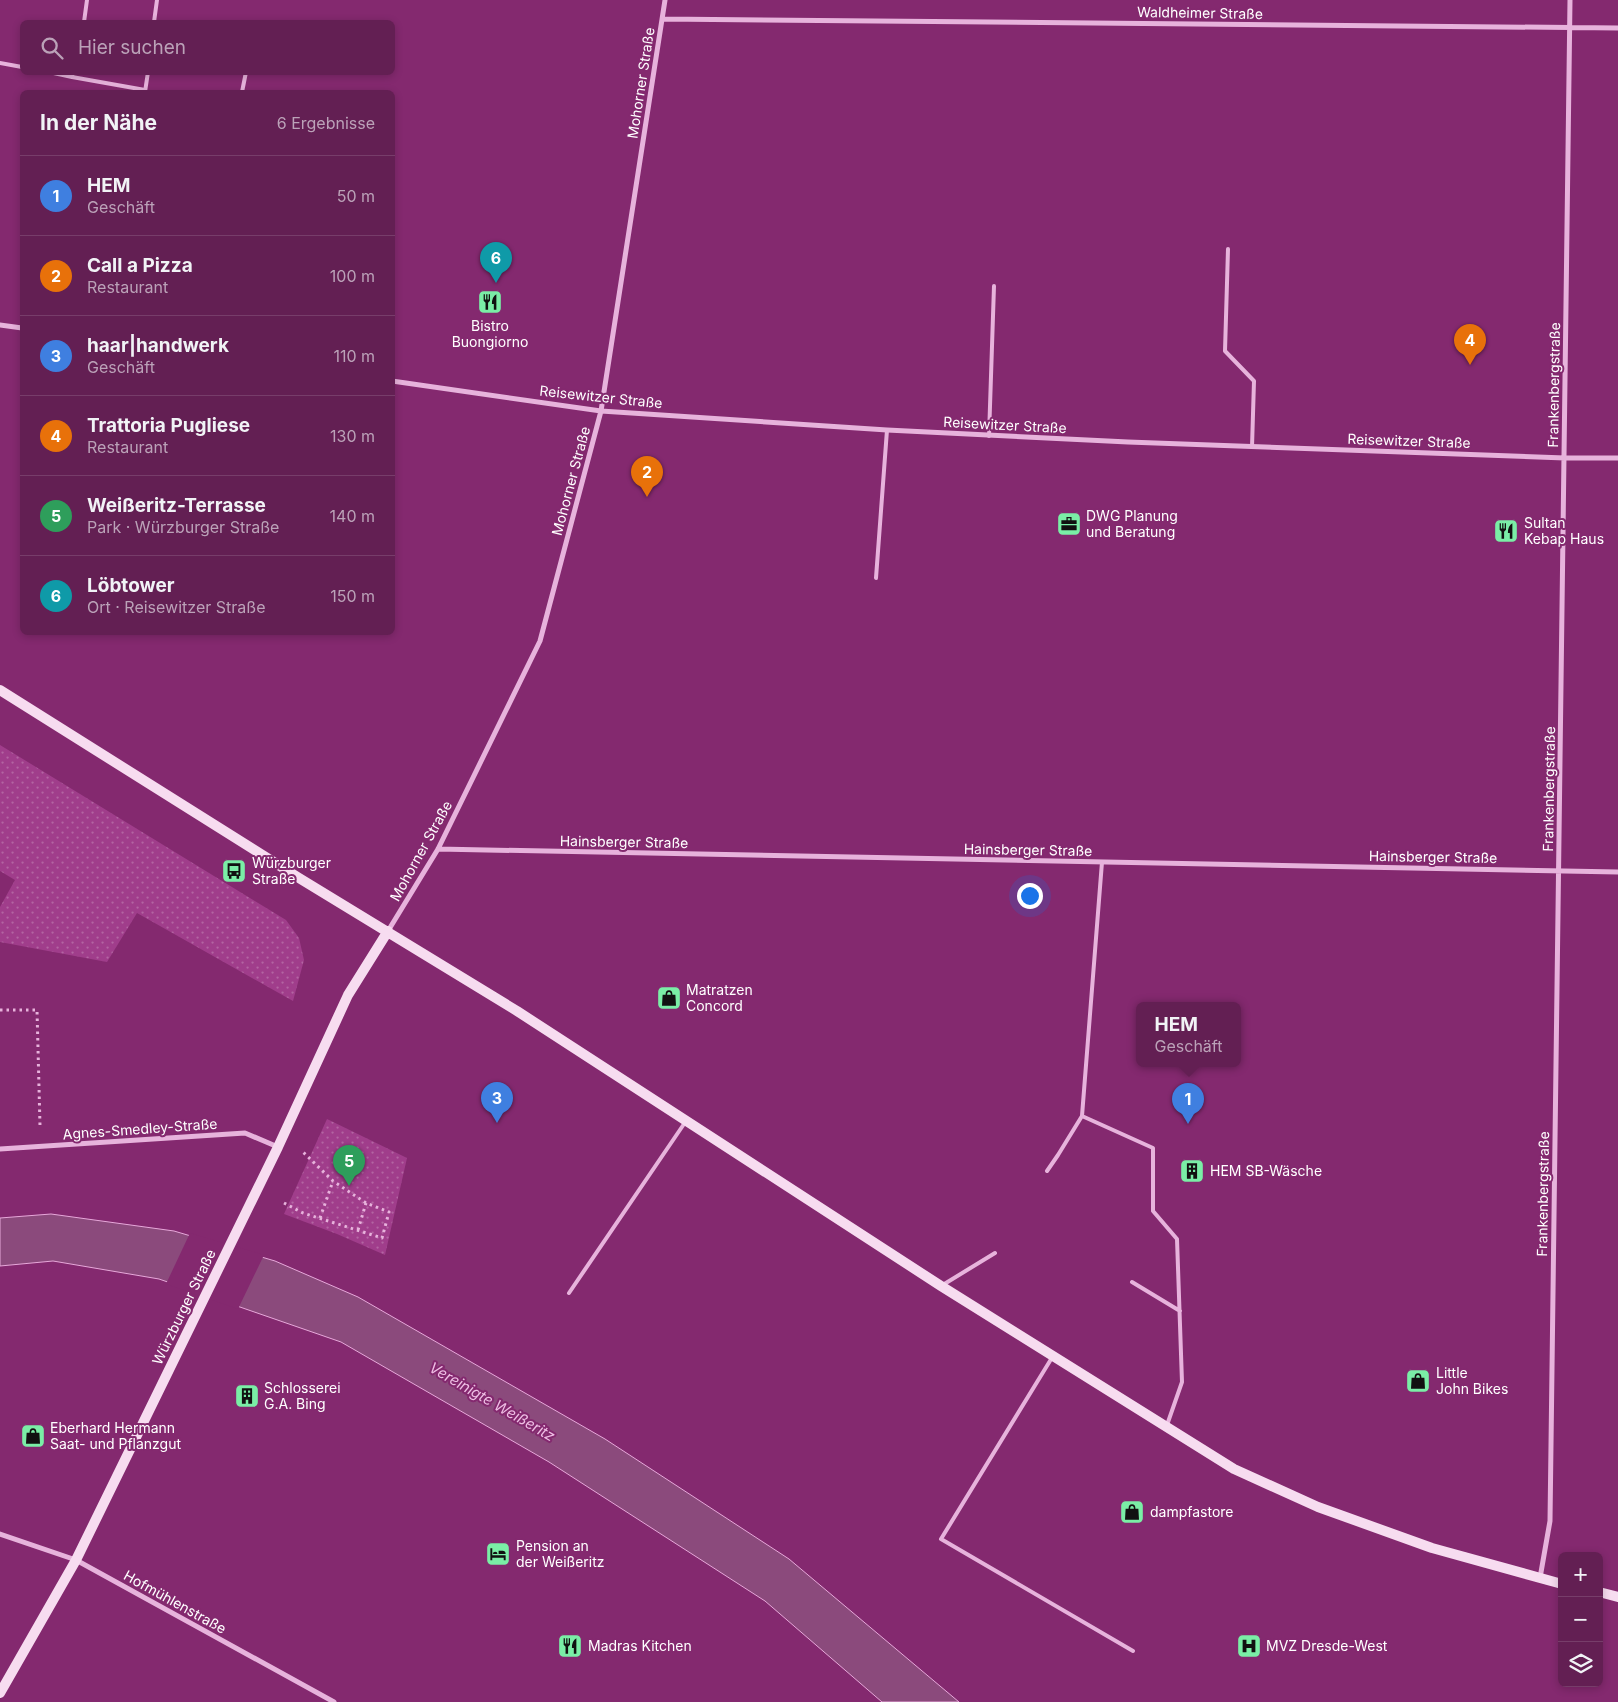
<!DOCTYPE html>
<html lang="de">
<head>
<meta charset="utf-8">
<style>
  :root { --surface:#631f53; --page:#69275a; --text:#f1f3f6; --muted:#bba2b8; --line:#773d6a; --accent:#7aeea6 }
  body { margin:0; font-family:Inter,sans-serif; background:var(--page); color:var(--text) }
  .controls { position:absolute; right:15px; bottom:15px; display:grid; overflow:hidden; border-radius:8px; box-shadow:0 2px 8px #0003 }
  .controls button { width:45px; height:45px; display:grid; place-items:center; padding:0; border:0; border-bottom:1px solid var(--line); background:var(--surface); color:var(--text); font:25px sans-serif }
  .you { position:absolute; left:1029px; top:895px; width:18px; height:18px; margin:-12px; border:4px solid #fff; border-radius:50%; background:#1a73e8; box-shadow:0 0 0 8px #1a73e833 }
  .badge { display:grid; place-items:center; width:32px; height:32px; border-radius:50%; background:var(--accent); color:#fff; font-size:16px; font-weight:700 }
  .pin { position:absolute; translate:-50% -41px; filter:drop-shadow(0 1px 2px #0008) }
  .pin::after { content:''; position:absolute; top:26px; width:18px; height:15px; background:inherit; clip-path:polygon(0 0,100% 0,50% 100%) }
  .popup { position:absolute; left:1136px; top:1002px; width:105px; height:65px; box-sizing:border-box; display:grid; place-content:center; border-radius:8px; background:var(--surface); filter:drop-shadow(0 1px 4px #0005); font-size:16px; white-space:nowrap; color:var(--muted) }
  .popup b { font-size:19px; color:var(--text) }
  .popup::after { content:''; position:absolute; left:50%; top:100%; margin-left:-10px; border:10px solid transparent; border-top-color:var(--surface) }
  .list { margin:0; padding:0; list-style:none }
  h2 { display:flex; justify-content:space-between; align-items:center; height:65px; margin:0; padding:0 20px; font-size:21px }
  h2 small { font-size:16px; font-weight:400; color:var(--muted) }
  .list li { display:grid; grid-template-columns:32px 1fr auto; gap:15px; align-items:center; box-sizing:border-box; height:80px; padding:0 20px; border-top:1px solid var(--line) }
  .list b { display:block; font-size:19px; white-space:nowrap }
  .list p { margin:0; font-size:16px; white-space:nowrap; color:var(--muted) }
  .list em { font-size:16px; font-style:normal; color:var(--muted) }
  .icon { flex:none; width:28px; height:28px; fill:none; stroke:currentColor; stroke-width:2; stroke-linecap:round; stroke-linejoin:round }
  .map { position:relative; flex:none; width:1618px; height:1702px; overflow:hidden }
  .search { position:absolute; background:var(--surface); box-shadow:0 2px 8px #0003; left:20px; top:20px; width:375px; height:55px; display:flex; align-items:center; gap:12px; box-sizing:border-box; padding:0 18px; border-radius:8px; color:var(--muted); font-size:19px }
  .panel { position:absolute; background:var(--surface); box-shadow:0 2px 8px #0003; left:20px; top:90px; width:375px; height:545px; border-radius:8px }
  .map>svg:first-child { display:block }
  .green { fill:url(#green-dots) }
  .water { fill:#8b4a7c; stroke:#e7a8da }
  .pier { fill:#84296f }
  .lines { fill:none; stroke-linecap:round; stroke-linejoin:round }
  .path { stroke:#e7b3dc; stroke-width:3; stroke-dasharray:2.5 4; stroke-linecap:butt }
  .lane { stroke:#e7b3dc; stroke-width:4 }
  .street { stroke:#e7b3dc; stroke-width:5 }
  .secondary { stroke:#f7dcf0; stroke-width:10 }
  .labels { text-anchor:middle; stroke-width:4; stroke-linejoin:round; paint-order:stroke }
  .street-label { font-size:14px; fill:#fff; stroke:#84296f }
  .poi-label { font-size:14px; fill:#fff; stroke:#84296f; text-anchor:start }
  .water-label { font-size:15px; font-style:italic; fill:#eebee4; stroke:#84296f }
</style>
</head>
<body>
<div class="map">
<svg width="1618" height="1702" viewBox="0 0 1618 1702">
  <defs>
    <pattern id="green-dots" width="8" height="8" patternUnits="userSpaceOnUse" patternTransform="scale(1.25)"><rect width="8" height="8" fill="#a03d8b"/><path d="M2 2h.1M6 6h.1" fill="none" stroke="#b364a2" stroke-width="1.8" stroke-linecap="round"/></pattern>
  </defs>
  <rect width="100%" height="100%" fill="#84296f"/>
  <!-- green -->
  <path class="green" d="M0 745 286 920 299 938 304 960 293 1001 137 913 107 962 0 942V907L15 880 0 871Z
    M327 1119 407 1158 385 1255 337 1234 284 1214Z"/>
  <!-- water -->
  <path class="water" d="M51 1214 174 1231 275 1261 358 1297 605 1439 789 1559 959 1702H882L765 1601 549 1462 341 1342 159 1279 53 1261 0 1266V1218Z"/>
  <!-- pier -->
  <path class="pier" d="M190 1233 264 1255 238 1309 166 1284Z"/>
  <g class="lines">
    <!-- path -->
    <path class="path" d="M0 1010H37L40 1126
      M284 1203 303 1213 382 1238 389 1212 366 1203 333 1181 303 1152
      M320 1218 333 1181
      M358 1230 366 1203"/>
    <!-- lane -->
    <path class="lane" d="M84 22 87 0
      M154 22 157 0
      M0 63 22 67
      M49 72 72 77 73 72
      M72 77 145 90
      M145 92 148 72
      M242 92 246 72
      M1228 249 1225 351 1254 381 1252 447
      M989 436 994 286
      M876 578 887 430
      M1102 862 1082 1116 1153 1148V1211L1177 1239 1182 1382 1167 1425
      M1047 1171 1058 1155 1082 1116
      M1132 1282 1180 1311
      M941 1286 995 1253
      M569 1293 686 1121
      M1053 1356 941 1539 1133 1651"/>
    <!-- street -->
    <path class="street" d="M662 19 1618 28
      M0 325 22 328
      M392 381 601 411 887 430 1128 442 1565 458H1618
      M438 849 1618 872
      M388 931 438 849 540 641 601 411 665 0
      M0 1149 245 1133 278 1147
      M0 1534 76 1560 334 1702
      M1540 1578 1550 1521 1570 0"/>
    <!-- secondary -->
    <path class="secondary" d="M0 690 299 878 517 1011 941 1286 1234 1469 1318 1507 1432 1548 1562 1584
      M1599 1592 1618 1597
      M0 1693 76 1560 278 1147 348 995 388 931"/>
  </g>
  <!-- icons -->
  <defs>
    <symbol id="restaurant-square" viewBox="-11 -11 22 22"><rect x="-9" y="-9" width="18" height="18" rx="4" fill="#7aeea6" stroke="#84296f"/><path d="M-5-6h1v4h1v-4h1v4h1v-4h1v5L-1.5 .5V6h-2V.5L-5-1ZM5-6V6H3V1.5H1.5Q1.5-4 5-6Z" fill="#111"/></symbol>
    <symbol id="office-square" viewBox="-11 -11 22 22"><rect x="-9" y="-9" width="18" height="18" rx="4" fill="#7aeea6" stroke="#84296f"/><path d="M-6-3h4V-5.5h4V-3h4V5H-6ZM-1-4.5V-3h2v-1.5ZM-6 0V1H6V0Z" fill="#111"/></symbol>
    <symbol id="bus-square" viewBox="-11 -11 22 22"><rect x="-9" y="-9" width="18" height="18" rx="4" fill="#7aeea6" stroke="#84296f"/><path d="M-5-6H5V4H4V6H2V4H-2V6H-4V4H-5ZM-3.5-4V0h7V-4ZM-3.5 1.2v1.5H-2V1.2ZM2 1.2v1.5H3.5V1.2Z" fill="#111"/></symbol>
    <symbol id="shop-square" viewBox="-11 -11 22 22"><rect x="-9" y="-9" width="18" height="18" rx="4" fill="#7aeea6" stroke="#84296f"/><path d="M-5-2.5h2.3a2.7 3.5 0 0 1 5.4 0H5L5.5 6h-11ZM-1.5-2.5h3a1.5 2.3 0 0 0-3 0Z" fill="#111"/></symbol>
    <symbol id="building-square" viewBox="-11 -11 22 22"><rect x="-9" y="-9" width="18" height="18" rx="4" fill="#7aeea6" stroke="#84296f"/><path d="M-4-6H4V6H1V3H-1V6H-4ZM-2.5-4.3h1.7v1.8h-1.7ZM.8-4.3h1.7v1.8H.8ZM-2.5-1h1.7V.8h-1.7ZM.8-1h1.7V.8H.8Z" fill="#111"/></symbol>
    <symbol id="hotel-square" viewBox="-11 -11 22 22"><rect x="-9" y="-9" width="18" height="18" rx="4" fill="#7aeea6" stroke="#84296f"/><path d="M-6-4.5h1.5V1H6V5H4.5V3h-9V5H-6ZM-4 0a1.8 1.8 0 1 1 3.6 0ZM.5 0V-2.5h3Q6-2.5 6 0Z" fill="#111"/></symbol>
    <symbol id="hospital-square" viewBox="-11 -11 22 22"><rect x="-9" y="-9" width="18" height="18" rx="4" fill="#7aeea6" stroke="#84296f"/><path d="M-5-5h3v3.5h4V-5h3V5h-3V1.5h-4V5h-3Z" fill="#111"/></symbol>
  </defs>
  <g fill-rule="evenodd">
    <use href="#restaurant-square" x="476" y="288" width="28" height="28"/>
    <use href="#office-square" x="1055" y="510" width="28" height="28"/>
    <use href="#restaurant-square" x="1492" y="517" width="28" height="28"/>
    <use href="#bus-square" x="220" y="857" width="28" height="28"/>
    <use href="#shop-square" x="655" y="984" width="28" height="28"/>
    <use href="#building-square" x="1178" y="1157" width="28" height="28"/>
    <use href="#shop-square" x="1404" y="1367" width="28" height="28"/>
    <use href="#building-square" x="233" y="1382" width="28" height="28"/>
    <use href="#shop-square" x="19" y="1422" width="28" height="28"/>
    <use href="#shop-square" x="1118" y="1498" width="28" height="28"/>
    <use href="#hotel-square" x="484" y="1540" width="28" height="28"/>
    <use href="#restaurant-square" x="556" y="1632" width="28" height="28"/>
    <use href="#hospital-square" x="1235" y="1632" width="28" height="28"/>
  </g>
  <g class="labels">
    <!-- street labels -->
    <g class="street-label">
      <text transform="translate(1200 13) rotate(1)" y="5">Waldheimer Straße</text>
      <text transform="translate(641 83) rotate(-81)" y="5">Mohorner Straße</text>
      <text transform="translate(1554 385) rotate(-89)" y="5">Frankenbergstraße</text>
      <text transform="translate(601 397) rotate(6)" y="5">Reisewitzer Straße</text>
      <text transform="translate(1005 425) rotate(3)" y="5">Reisewitzer Straße</text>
      <text transform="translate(1409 441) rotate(2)" y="5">Reisewitzer Straße</text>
      <text transform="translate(571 481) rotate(-75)" y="5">Mohorner Straße</text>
      <text transform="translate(1549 789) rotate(-89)" y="5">Frankenbergstraße</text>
      <text transform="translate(624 842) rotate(1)" y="5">Hainsberger Straße</text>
      <text transform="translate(1028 850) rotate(1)" y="5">Hainsberger Straße</text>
      <text transform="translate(421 851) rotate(-61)" y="5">Mohorner Straße</text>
      <text transform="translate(1433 857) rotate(1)" y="5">Hainsberger Straße</text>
      <text transform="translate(140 1129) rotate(-4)" y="5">Agnes-Smedley-Straße</text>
      <text transform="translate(1543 1194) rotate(-89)" y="5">Frankenbergstraße</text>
      <text transform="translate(184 1307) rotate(-64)" y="5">Würzburger Straße</text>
      <text transform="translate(175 1602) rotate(29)" y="5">Hofmühlenstraße</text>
    </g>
    <!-- poi labels -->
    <g class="poi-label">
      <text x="490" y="331" text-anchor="middle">Bistro<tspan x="490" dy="16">Buongiorno</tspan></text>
      <text x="1086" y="521">DWG Planung<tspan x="1086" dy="16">und Beratung</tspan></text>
      <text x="1524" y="528">Sultan<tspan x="1524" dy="16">Kebap Haus</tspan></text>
      <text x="252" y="868">Würzburger<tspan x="252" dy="16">Straße</tspan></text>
      <text x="686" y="995">Matratzen<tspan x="686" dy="16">Concord</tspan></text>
      <text x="1210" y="1176">HEM SB-Wäsche</text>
      <text x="1436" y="1378">Little<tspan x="1436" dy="16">John Bikes</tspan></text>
      <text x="264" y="1393">Schlosserei<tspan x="264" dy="16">G.A. Bing</tspan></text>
      <text x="50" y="1433">Eberhard Hermann<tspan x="50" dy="16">Saat- und Pflanzgut</tspan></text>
      <text x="1150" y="1517">dampfastore</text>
      <text x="516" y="1551">Pension an<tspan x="516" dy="16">der Weißeritz</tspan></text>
      <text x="588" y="1651">Madras Kitchen</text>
      <text x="1266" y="1651">MVZ Dresde-West</text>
    </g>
    <!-- water labels -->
    <g class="water-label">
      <text transform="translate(492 1402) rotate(30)" y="5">Vereinigte Weißeritz</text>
    </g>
  </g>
</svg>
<div class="controls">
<button>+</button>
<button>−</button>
<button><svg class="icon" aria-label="layers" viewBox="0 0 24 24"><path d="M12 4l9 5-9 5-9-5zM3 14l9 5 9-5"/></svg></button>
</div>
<div class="you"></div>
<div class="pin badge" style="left:1188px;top:1124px;background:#3f7fe0">1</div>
<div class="popup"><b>HEM</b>Geschäft</div>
<div class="pin badge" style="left:647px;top:497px;background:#e8710a">2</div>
<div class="pin badge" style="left:497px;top:1123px;background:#3f7fe0">3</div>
<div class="pin badge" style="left:1470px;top:365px;background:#e8710a">4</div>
<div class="pin badge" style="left:349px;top:1186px;background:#2e9e5b">5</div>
<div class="pin badge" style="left:496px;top:283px;background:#0f9aa8">6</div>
<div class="search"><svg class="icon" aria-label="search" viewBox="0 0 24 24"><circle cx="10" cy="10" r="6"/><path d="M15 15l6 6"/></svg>Hier suchen</div>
<section class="panel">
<h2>In der Nähe<small>6 Ergebnisse</small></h2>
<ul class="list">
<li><span class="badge" style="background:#3f7fe0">1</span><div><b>HEM</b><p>Geschäft</p></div><em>50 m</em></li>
<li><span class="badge" style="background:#e8710a">2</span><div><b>Call a Pizza</b><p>Restaurant</p></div><em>100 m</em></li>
<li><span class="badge" style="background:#3f7fe0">3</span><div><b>haar|handwerk</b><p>Geschäft</p></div><em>110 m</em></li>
<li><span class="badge" style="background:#e8710a">4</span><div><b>Trattoria Pugliese</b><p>Restaurant</p></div><em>130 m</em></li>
<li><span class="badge" style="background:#2e9e5b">5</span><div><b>Weißeritz-Terrasse</b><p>Park · Würzburger Straße</p></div><em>140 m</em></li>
<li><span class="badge" style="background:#0f9aa8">6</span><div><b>Löbtower</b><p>Ort · Reisewitzer Straße</p></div><em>150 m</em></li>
</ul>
</section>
</div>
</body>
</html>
